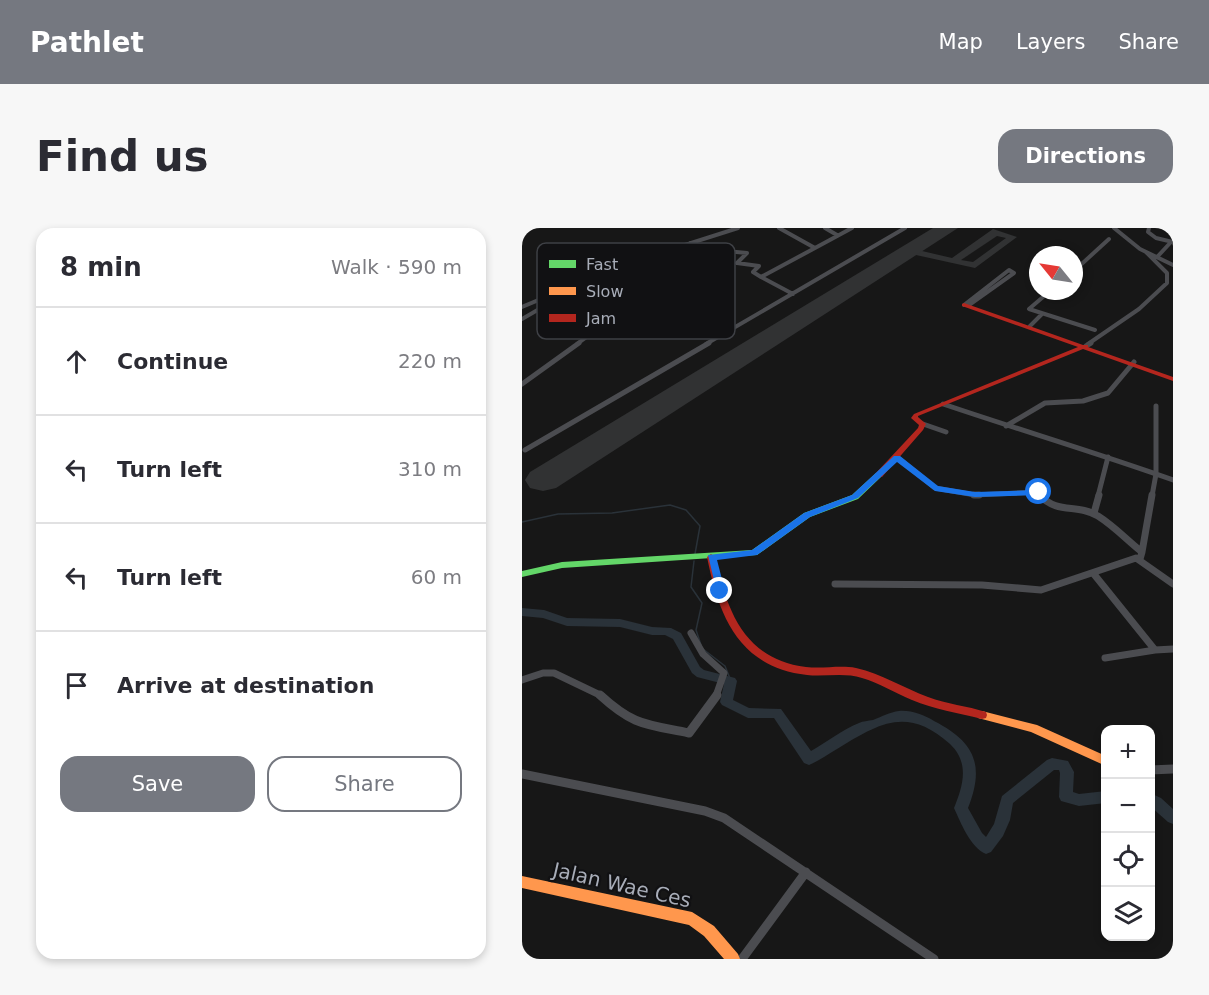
<!DOCTYPE html>
<html lang="en">
<head>
<meta charset="utf-8">
<style>
  :root { --surface:#fff; --page:#f7f7f7; --text:#2b2b33; --muted:#7c7c81; --line:#e1e1e2; --accent:#757880 }
  body { margin:0; font-family:"DejaVu Sans",sans-serif; background:var(--page); color:var(--text) }
  .controls { position:absolute; right:18px; bottom:18px; display:grid; overflow:hidden; border-radius:12px; box-shadow:0 3px 9px #0003 }
  .controls button { width:54px; height:54px; display:grid; place-items:center; padding:0; border:0; border-bottom:2px solid var(--line); background:var(--surface); color:var(--text); font:30px sans-serif }
  .compass { position:absolute; left:507px; top:18px; width:54px; height:54px; border-radius:50%; background:var(--surface); box-shadow:0 3px 9px #0003; rotate:300deg }
  .stop { position:absolute; width:18px; height:18px; margin:-14px; border:4px solid #1a73e8; border-radius:50%; background:#fff }
  .stop.end { background:#1a73e8; border-color:#fff; box-shadow:0 2px 6px #0008 }
  .list { margin:0; padding:0; list-style:none }
  h2 { display:flex; justify-content:space-between; align-items:center; height:78px; margin:0; padding:0 24px; font-size:26px }
  h2 small { font-size:20px; font-weight:400; color:var(--muted) }
  .list li { display:grid; grid-template-columns:39px 1fr auto; gap:18px; align-items:center; box-sizing:border-box; height:108px; padding:0 24px; border-top:2px solid var(--line) }
  .list b { display:block; font-size:22px; white-space:nowrap }
  .list em { font-size:20px; font-style:normal; color:var(--muted) }
  .actions { display:flex; gap:12px; padding:18px 24px }
  .actions a { flex:1; padding:14px 0; border:2px solid var(--accent); border-radius:18px; text-align:center; font-size:21px; color:var(--accent) }
  .actions .main { background:var(--accent); color:#fff }
  .icon { flex:none; width:33px; height:33px; fill:none; stroke:currentColor; stroke-width:2; stroke-linecap:round; stroke-linejoin:round }
  .map { position:relative; flex:none; width:651px; height:731px; overflow:hidden; border-radius:18px }
  header { display:flex; align-items:center; gap:36px; box-sizing:border-box; height:84px; padding:0 30px; background:var(--accent); color:#fff }
  header strong { font-size:28px }
  nav { display:flex; gap:33px; margin-inline-start:auto; font-size:21px }
  .intro { display:flex; align-items:center; justify-content:space-between; box-sizing:border-box; height:144px; padding:0 36px }
  h1 { margin:0; font-size:42px }
  .button { padding:15px 27px; border-radius:18px; background:var(--accent); color:#fff; font-size:21px; font-weight:700 }
  main { display:flex; gap:36px; padding:0 36px }
  aside { flex:1; background:var(--surface); border-radius:18px; box-shadow:0 3px 9px #0003 }
  .map>svg:first-child { display:block }
  .lines { fill:none; stroke-linecap:round; stroke-linejoin:round }
  .stream { stroke:#2a3239; stroke-width:1.5 }
  .river { fill:#2a3239; fill-rule:evenodd }
  .taxiway { fill:#313233; fill-rule:evenodd }
  .runway { fill:#313233; fill-rule:evenodd }
  .street-far3 { stroke:#4b4c50; stroke-width:4 }
  .street-far2 { stroke:#4b4c50; stroke-width:5 }
  .street-far1 { stroke:#4b4c50; stroke-width:7 }
  .street { stroke:#4b4c50; stroke-width:9 }
  .fast { fill:#63d668; fill-rule:evenodd }
  .slow { fill:#ff974d; fill-rule:evenodd }
  .jam { fill:#b3261e; fill-rule:evenodd }
  .route { fill:#1a73e8 }
  .labels { text-anchor:middle; stroke-width:4.5; stroke-linejoin:round; paint-order:stroke }
  .near-street-label { font-size:20px; fill:#a8adb8; stroke:#111113 }
  .key { fill:#111113; stroke:#3e4045; stroke-width:1.5 }
  .key-label { font-size:16px; fill:#a8adb8 }
</style>
</head>
<body>
<header>
<strong>Pathlet</strong>
<nav><a>Map</a><a>Layers</a><a>Share</a></nav>
</header>
<div class="intro"><h1>Find us</h1><a class="button">Directions</a></div>
<main>
<aside>
<h2>8 min<small>Walk · 590 m</small></h2>
<ul class="list">
<li><svg class="icon" aria-label="ahead" viewBox="0 0 24 24"><path d="M12 20V5M6 11l6-6 6 6"/></svg><div><b>Continue</b></div><em>220 m</em></li>
<li><svg class="icon" aria-label="left" viewBox="0 0 24 24"><path d="M17 20v-9H6M10 6l-5 5 5 5"/></svg><div><b>Turn left</b></div><em>310 m</em></li>
<li><svg class="icon" aria-label="left" viewBox="0 0 24 24"><path d="M17 20v-9H6M10 6l-5 5 5 5"/></svg><div><b>Turn left</b></div><em>60 m</em></li>
<li><svg class="icon" aria-label="arrive" viewBox="0 0 24 24"><path d="M6 21V4h12l-3 4 3 4H6"/></svg><div><b>Arrive at destination</b></div></li>
</ul>
<div class="actions"><a class="main">Save</a><a>Share</a></div>
</aside>
<div class="map">
<svg width="651" height="731" viewBox="0 0 651 731">
  <rect width="100%" height="100%" fill="#171717"/>
  <g class="lines">
    <!-- stream -->
    <path class="stream" d="M0 294 36 286 90 285 148 277 164 282 178 298 173 326
      M172 333 169 359 180 375 174 402 179 417
      M181 421 203 438 209 453"/>
    <!-- river -->
    <path class="river" d="M0 380 22 382 45 390 98 391 130 399 149 400 159 405 178 439 182 442 213 450 215 453 211 472 227 480 259 481 289 523C305 514 320 502 337 495 341 493 346 493 351 492 359 489 368 484 377 483 389 482 402 487 412 493 453 514 463 537 446 580L460 605 464 609 472 596 480 568 525 532 530 530 546 533 552 544 551 564 557 566 584 563V575L557 578 539 573 537 569 538 545 537 542H532L491 575 488 592 481 608 469 624 464 626C448 619 439 595 432 580 441 558 448 535 428 516 385 478 358 495 315 521 306 526 297 533 287 537L282 535 252 490H226L200 477 198 474 202 456 175 449 170 445 151 411 143 407H130L98 399 45 398 21 390 0 388Z
      M628 565 639 570 651 581V596L646 594 628 578Z"/>
    <!-- taxiway -->
    <path class="taxiway" d="M471 1 495 9 453 40 394 27 390 20 397 18 400 23 430 30ZM475 8 484 10 451 34 439 32Z"/>
    <!-- runway -->
    <path class="runway" d="M411 0H436L34 260 21 263 8 260 3 252 8 244Z"/>
    <!-- street-far3 -->
    <path class="street-far3" d="M303 0 315 7
      M592 0 618 21 651 37
      M627 0 626 4 634 10 651 14
      M168 15 193 22 225 25 215 35 237 38 231 44 239 49 293 20 257 0
      M293 20 330 0
      M636 28 649 14
      M107 35 138 46 150 42
      M552 43 587 11
      M239 49 271 66
      M528 63 507 81 573 102
      M41 68C62 64 81 65 102 71L106 79 55 116
      M442 77 487 42 492 45 447 77
      M0 79 103 36 216 0
      M0 91 43 66
      M508 98 520 86
      M184 116 383 0
      M566 116 617 81 645 55V45L624 24"/>
    <!-- street-far2 -->
    <path class="street-far2" d="M564 118 569 115
      M0 156 57 115
      M421 176C498 202 575 225 651 252
      M401 196 424 204
      M484 198 523 175 561 173 586 165 612 134
      M3 222 187 115
      M375 229 413 260 453 267 514 264 518 268
      M576 268 586 229
      M630 268 634 246V178"/>
    <!-- street-far1 -->
    <path class="street-far1" d="M452 267H457
      M517 267C537 287 554 275 576 288 592 298 606 313 620 324L618 331
      M572 285 577 267
      M620 324 630 267
      M571 345 633 422 651 421
      M313 356 460 357 519 362 614 330 651 356
      M169 405 181 426 202 445 194 468
      M583 430 633 422
      M0 452 21 445H32L80 468"/>
    <!-- street -->
    <path class="street" d="M78 467C112 498 123 496 167 505L195 467
      M628 542 651 541
      M0 546 183 583 202 590 412 731
      M220 731 284 644"/>
    <!-- fast -->
    <path class="fast" d="M354 245H357L361 247 336 271 288 289 235 327 40 340 0 349V343L40 334 230 322 282 285 330 267Z"/>
    <!-- slow -->
    <path class="slow" d="M460 483 515 497 584 528V538L509 504 456 490 455 487 456 484Z
      M0 648 170 684 192 698 216 726 218 731H202L182 708 167 697 0 660Z"/>
    <!-- jam -->
    <path class="jam" d="M442 75 561 117H566V119L651 149V153L561 121 396 188V189L404 196 401 202 360 249H354V245L396 200 397 197 389 190 392 186 556 119 440 78V76Z
      M189 326 193 329C205 383 222 431 284 439 301 441 318 437 334 440 360 446 382 460 406 469 425 476 445 478 464 484L465 487 464 490 460 491C436 485 412 481 390 472 373 465 357 455 340 450 322 444 303 449 285 447 217 439 197 389 185 329Z"/>
  </g>
  <!-- route -->
  <path class="route" d="M372 228H378L416 258 453 264 517 262 522 264 517 267 453 269 413 263 375 234 336 270 288 289 235 327 195 332 203 363 195 365 186 327 230 322 282 285 330 267Z"/>
  <g class="labels">
    <!-- near-street labels -->
    <g class="near-street-label">
      <text transform="translate(100 657) rotate(13)" y="7">Jalan Wae Ces</text>
    </g>
  </g>
  <!-- legend -->
  <rect x="15" y="15" width="198" height="96" rx="9" class="key"/>
  <rect x="27" y="32" width="27" height="8" fill="#63d668"/>
  <rect x="27" y="59" width="27" height="8" fill="#ff974d"/>
  <rect x="27" y="86" width="27" height="8" fill="#b3261e"/>
  <g class="key-label">
    <text x="64" y="42">Fast</text>
    <text x="64" y="69">Slow</text>
    <text x="64" y="96">Jam</text>
  </g>
</svg>
<div class="controls">
<button>+</button>
<button>−</button>
<button><svg class="icon" aria-label="locate" viewBox="0 0 24 24"><circle cx="12" cy="12" r="6"/><path d="M12 2v4M12 18v4M2 12h4M18 12h4"/></svg></button>
<button><svg class="icon" aria-label="layers" viewBox="0 0 24 24"><path d="M12 4l9 5-9 5-9-5zM3 14l9 5 9-5"/></svg></button>
</div>
<svg class="compass" viewBox="-18 -18 36 36"><path d="M0-13l5 13h-10z" fill="#e53935"/><path d="M0 13l5-13h-10z" fill="#7c7c81"/></svg>
<div class="stop" style="left:517px;top:264px"></div>
<div class="stop end" style="left:198px;top:363px"></div>
</div>
</main>
</body>
</html>
